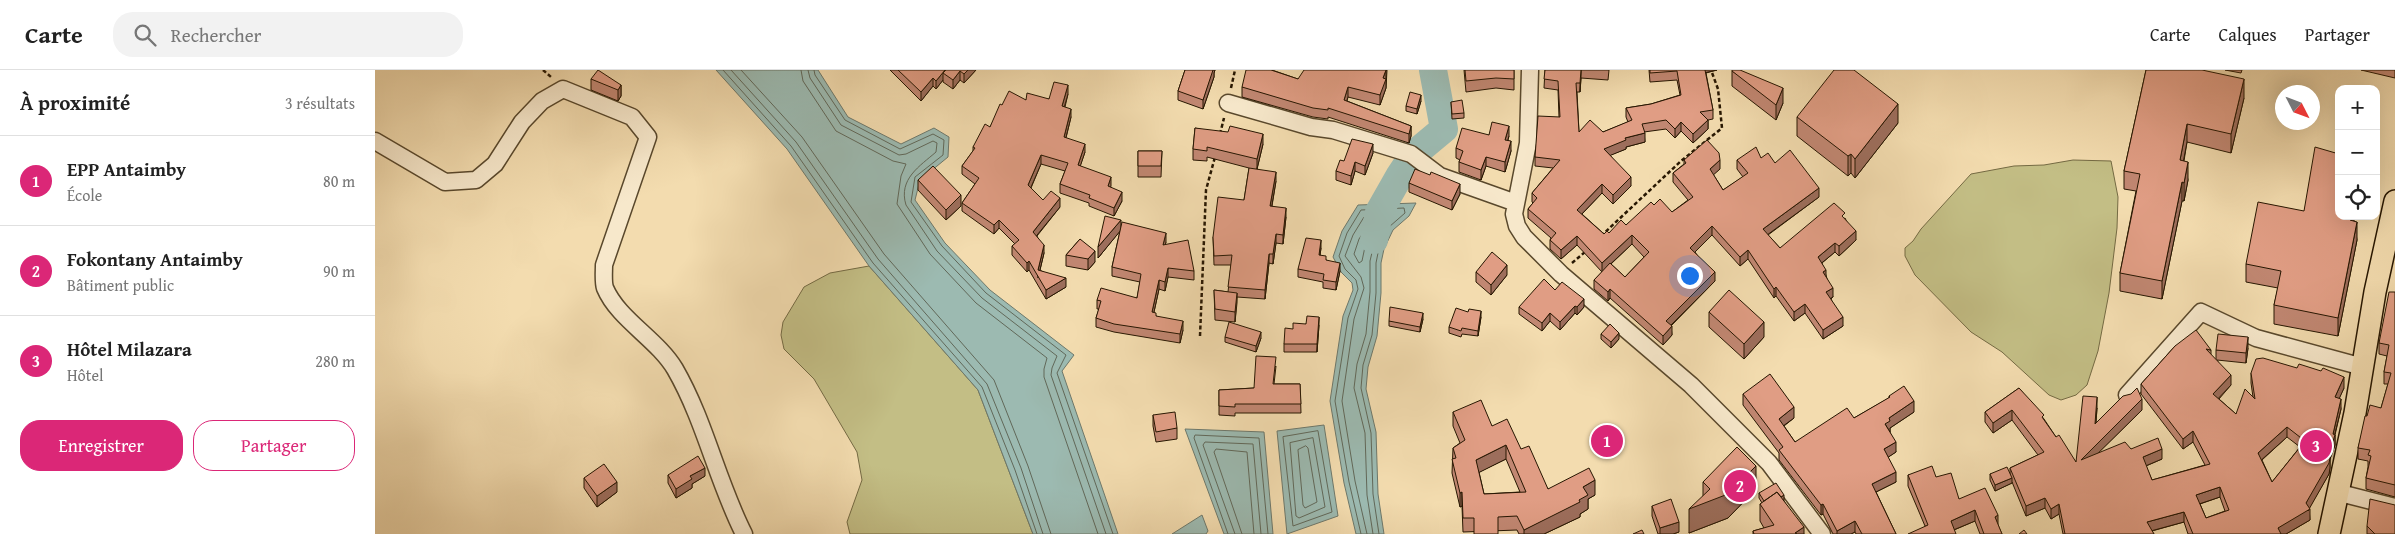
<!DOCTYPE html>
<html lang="fr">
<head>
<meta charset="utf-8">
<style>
  :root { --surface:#fff; --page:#f2f2f2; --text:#222; --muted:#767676; --line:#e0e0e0; --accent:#db2777 }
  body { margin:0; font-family:"Gentium Book Plus",serif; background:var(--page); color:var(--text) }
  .controls { position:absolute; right:15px; top:15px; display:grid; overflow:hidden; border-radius:10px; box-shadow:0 5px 20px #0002 }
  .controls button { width:45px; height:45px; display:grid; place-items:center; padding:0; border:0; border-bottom:1px solid var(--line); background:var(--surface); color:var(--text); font:25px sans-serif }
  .compass { position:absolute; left:1900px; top:15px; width:45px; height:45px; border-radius:50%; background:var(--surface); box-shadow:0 5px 20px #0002; rotate:132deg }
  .you { position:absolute; left:1314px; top:205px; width:18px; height:18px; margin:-12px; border:4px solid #fff; border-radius:50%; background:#1a73e8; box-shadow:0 0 0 8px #1a73e833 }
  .badge { display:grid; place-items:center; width:32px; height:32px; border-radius:50%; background:var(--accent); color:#fff; font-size:16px; font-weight:700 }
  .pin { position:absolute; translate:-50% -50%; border:2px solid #fff; box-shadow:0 1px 5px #0006 }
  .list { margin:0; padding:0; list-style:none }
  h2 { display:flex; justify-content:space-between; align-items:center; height:65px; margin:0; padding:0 20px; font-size:21px }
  h2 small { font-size:16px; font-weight:400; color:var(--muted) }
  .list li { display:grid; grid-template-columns:32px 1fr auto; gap:15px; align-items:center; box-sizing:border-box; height:90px; padding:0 20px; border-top:1px solid var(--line) }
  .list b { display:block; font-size:19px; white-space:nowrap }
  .list p { margin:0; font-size:16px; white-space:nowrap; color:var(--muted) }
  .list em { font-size:16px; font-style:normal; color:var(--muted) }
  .actions { display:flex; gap:10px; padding:15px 20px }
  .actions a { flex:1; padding:11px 0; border:1px solid var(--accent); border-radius:20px; text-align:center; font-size:18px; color:var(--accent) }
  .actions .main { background:var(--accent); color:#fff }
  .icon { flex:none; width:28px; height:28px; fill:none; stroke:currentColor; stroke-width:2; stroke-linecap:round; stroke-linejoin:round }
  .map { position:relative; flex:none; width:2020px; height:464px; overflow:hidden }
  header { display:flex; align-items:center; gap:30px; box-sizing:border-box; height:70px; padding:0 25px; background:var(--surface); border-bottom:1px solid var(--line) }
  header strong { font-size:24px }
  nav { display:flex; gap:28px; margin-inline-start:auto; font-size:18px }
  .search { width:350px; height:45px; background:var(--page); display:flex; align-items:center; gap:12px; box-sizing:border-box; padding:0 18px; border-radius:20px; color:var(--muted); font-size:19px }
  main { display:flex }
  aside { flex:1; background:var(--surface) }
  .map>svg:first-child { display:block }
  .green { fill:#c3be85; stroke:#746a43 }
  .water { fill:#9cbab1; stroke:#6d786b }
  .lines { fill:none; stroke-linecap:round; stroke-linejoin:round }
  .shore { stroke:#616859; stroke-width:1 }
  .river { stroke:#9cbab1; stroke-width:28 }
  .minor-casing { stroke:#59482c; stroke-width:19 }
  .major-casing { stroke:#261601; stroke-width:24 }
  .path { stroke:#261601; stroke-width:2.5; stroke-dasharray:4 2.5; stroke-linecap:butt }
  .minor { stroke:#f7e8cb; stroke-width:16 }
  .major { stroke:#f3dcaf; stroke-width:21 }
  .wall { fill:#c18772; stroke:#261601; fill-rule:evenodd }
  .shaded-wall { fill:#9d6e5c; stroke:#261601 }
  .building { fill:#e09d84; stroke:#261601; fill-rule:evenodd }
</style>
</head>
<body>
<header>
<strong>Carte</strong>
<div class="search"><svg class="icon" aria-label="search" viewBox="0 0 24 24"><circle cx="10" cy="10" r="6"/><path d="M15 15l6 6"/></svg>Rechercher</div>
<nav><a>Carte</a><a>Calques</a><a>Partager</a></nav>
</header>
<main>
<aside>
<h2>À proximité<small>3 résultats</small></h2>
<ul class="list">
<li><span class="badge">1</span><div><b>EPP Antaimby</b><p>École</p></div><em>80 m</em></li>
<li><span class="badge">2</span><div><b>Fokontany Antaimby</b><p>Bâtiment public</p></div><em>90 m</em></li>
<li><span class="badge">3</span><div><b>Hôtel Milazara</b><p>Hôtel</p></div><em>280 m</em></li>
</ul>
<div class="actions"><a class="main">Enregistrer</a><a>Partager</a></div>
</aside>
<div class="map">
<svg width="2020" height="464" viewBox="0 0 2020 464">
  <rect width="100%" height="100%" fill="#f3dcaf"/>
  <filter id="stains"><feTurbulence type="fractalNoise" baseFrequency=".004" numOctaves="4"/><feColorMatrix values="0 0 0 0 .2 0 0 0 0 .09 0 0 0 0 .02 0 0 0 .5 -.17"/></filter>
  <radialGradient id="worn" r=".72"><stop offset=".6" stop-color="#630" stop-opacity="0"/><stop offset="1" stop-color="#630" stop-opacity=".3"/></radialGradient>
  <!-- green -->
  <path class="green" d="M1698 90 1736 91 1743 127 1742 158 1734 223 1723 281 1712 315 1701 325 1686 330 1674 325 1627 282 1596 262 1540 205 1530 186V178L1538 171 1546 159 1596 104 1639 96 1669 95Z
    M494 196 603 320 658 464H475L472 452 487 410 482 382 439 309 409 279 406 265 408 252 429 217 455 203Z"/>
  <!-- water -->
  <path class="water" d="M341 0H443L473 47 526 74 559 58 574 67 573 87 545 110 540 130 570 173 615 220 699 285 687 301 743 464H658L603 320 494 196 412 79Z
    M1041 133 1034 146 1018 160 1009 179 1006 193V223L1002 266 993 297 991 319 1001 362 1003 424 1009 464H981L969 413 955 331 968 246 978 220 977 213 966 202 958 187 967 161 983 135Z
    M949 355 963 446 912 464 902 361Z
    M810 359 889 362 898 464H849Z
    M827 445 833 461 831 464H797Z"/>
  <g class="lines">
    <!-- shore -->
    <path class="shore" d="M348 0 416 76 498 193 607 317 640 400 662 464
      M356 0 421 72 503 189 612 314 646 398 668 464
      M366 0 427 67 509 184 619 310 653 396 676 464
      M426 0 428 11 461 61 518 91 531 94 526 106 522 134 555 184 601 233 672 288 669 299V307L723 464
      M433 0 435 8 466 55 524 85 531 84 558 71 562 73 561 82C545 96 523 109 531 135L562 181 607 228 682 286 677 298 676 305 731 464
      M439 0 440 5 470 50 525 79 558 64 569 70 568 85 540 107 536 132 567 176 611 223 691 285 682 303 738 464
      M998 154 999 156 991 172 987 191 984 193 979 184 984 169 994 154Z
      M943 361 957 442 918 456 908 367Z
      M938 368 950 437 924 448 921 446 915 373Z
      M931 376 933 378 942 432 930 438 928 435 923 380Z
      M853 464 819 368 820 365 884 368 893 464
      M860 464 828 375 830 372 878 374 886 464
      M867 464 839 382 841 379 872 382 879 464
      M986 464 974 412 960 331 973 248 983 219 981 210 970 199 964 186 972 163 986 140 1029 138 1030 143 1014 157 1004 178 1001 193V223L997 265 988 295 986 318 996 363 998 424 1004 464
      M992 464 980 411 967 331 979 249 989 218 986 207 970 186 978 165 989 147 1012 145 1014 149 999 174 995 191V222L991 264 982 294 979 318 990 363 992 425 998 464"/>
    <!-- river -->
    <path class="river" d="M999 170 1004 142 1025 105 1039 84 1069 59 1058 0"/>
    <defs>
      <path id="minor" d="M1155 0 1153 73 1139 144 1142 156 1149 167 1186 204 1316 315 1394 393 1447 464
        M853 33 936 57 958 60 1036 84 1065 106 1141 133
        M0 71 70 112 101 110 120 94 147 52 167 31 188 19 257 47 273 67 229 195C229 202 228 212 230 218 243 249 282 269 300 299 330 351 342 411 369 464
        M1752 325 1826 242 1881 268 1988 297
        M1965 423 2020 437"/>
      <path id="major" d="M1954 464 1980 343 2000 222 2020 131"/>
    </defs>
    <!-- minor casing -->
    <use href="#minor" class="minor-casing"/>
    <!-- major casing -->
    <use href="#major" class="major-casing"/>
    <!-- path -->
    <path class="path" d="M168 0 176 7
      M856 18 860 0
      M845 64 849 48
      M1226 166 1306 91 1347 58 1343 19 1336 0
      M1197 193 1210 182
      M825 266 831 120 840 87"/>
    <!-- minor -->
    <use href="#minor" class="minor"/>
    <!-- major -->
    <use href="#major" class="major"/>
  </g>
  <!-- wall -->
  <path class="wall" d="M515 0H601L589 13 585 10 578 19 568 12V10L561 19 558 16 546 31Z
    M810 0H840L839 3V7L828 39 803 30V21Z
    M897 0 923 9 1012 0 1011 18 1005 35 973 27 972 31 1036 56V66L1034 73 953 47V49L938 47 867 27V17Z
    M1089 0H1139V20L1121 18 1091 22Z
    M1170 0H1234L1233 10 1206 8 1205 22H1202L1204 62H1228L1253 52 1251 47V38L1276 34 1305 25 1302 10 1275 12 1274 0H1342L1331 3 1338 40V49L1333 50V59L1318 73 1306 61 1300 68 1291 59 1269 62 1270 72 1251 77V79L1235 85 1256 116 1238 134 1227 123 1207 144 1229 164 1234 163 1251 155 1279 135 1297 142 1313 130 1298 112V103L1309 94V90L1345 99 1338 104 1348 120 1368 107 1362 99V90L1386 88 1400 93 1444 127 1393 165 1405 178 1470 148 1481 170 1464 186 1460 182 1447 193 1458 227 1456 229 1468 256 1448 269 1430 243 1419 251 1401 226 1399 228 1373 189 1365 196 1337 165 1320 182 1340 211 1296 256 1297 265 1288 275 1235 228 1233 231 1219 219V210L1227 202 1202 175 1186 189 1175 179V170L1176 168 1153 148V139L1158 133 1157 132V123L1178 98 1160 96V87L1184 47 1183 20 1169 18ZM1257 174 1269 187 1250 207 1236 194Z
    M1771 0 1869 28 1856 83 1812 72 1809 91 1813 110 1809 131H1807L1787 229 1745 221V203L1761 121 1749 119V101Z
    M1850 0H1867L1866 3Z
    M1986 0H2020V8Z
    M1357 1 1408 33 1401 50 1357 16Z
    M216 9 246 15V26L243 31 216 20Z
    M693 24 690 37 696 47 691 68 710 82 705 96 736 116 735 117 747 131 739 146 714 136V133L685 123V114L690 101 666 94 656 118 668 130 685 137 662 166 669 183 665 200 691 217 671 229 654 200 652 202 637 185V176L640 174 624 158 619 164 587 141V133L600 114 587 104V96L598 81V77L615 57 627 35 651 30 674 29Z
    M1046 31 1042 44 1031 41V36Z
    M1076 32 1089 43V48L1077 49Z
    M1422 47 1523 53 1480 108 1476 103 1473 106 1422 66Z
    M820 58 888 74 882 99 901 111 897 136 911 147 908 174 901 173 898 194 894 193 890 229 862 227 860 252 840 250 839 220 853 222 856 195H839L838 167 869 130 874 98 832 87V91L818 90V79Z
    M1114 65 1134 66 1133 70 1136 81 1130 102 1111 96 1106 110 1084 102V92L1085 90 1081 88V78Z
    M763 81H787L786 107H763Z
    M998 83 990 105 980 101 976 115 961 110V101L969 91Z
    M543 110 586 136 571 150 543 120Z
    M1034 113 1085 124 1077 140 1034 122Z
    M1979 151 1982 170 1963 266 1899 254V235L1903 218 1871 212V194Z
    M746 159 791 172 790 175 819 201V210L793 207 790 221 784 219 779 242 781 246 808 260 805 273 739 262 721 257V248L724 239H722V230L762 228 765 212 737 206V197L745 161 723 188Z
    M705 169 720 192 713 200 691 196V185Z
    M946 178 945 185 965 201 961 220 948 218V212L923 207V199Z
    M1101 202 1132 205 1116 225 1101 212Z
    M1180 220 1209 237 1202 245 1200 243 1185 260 1175 251 1167 261 1144 244V237Z
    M2020 222V427L1991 419V408L1993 397V391L1983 389V378L1992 346 2006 338 2013 314H2009V302L2012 286 2004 284V273Z
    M1334 242 1389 267 1369 289 1334 257Z
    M1106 247 1103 266 1087 264 1086 267 1074 263V257Z
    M1048 249 1045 262 1014 256V251Z
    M931 254 944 255 942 282H909V274L918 259Z
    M1226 264 1244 269 1236 278 1226 269Z
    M850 267 886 268 881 282 850 272Z
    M1800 276 1836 280V285L1841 290V280L1873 278 1871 293 1842 290 1856 315 1844 329 1861 344 1878 327 1876 313V303L1969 318 1964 328 1966 339 1960 365V375L1955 389V398L1954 404 1934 438 1935 450 1911 464H1813L1809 452 1777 461 1779 464H1688L1684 444 1676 449 1670 438 1651 446 1637 412V413L1620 421 1615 410V404H1635V398L1663 385 1637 350 1618 363 1610 352V342L1644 318 1669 349 1681 367 1701 392 1722 338 1721 353 1767 340 1723 383 1756 379 1787 389 1771 396 1777 410 1830 395 1818 372 1808 379 1766 324V314ZM1912 367 1925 377 1897 412 1887 390ZM1845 427 1850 441 1831 448 1825 434Z
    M901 296 899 314H925L926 343H860V346L844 345V320L879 318Z
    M1368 324 1419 348 1409 356 1420 372 1479 348 1514 328V326L1539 342 1515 358V362L1521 382 1513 387 1521 412 1501 422 1521 464H1481L1480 462 1476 464H1458L1448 444 1446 445 1404 390V383L1368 335Z
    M1078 342 1117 356 1146 379 1173 419 1220 425 1213 429V439L1205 444V447L1169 464H1144L1142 460 1088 462 1087 436 1085 437 1077 403 1078 378 1085 373 1078 356ZM1131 389 1145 422 1109 424 1104 402Z
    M778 345 802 358V369L781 372 778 356Z
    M293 405 330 406 317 414V418L301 428 293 413Z
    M1533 405 1561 407 1584 429 1623 455 1627 464H1605L1600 451 1579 460 1550 456 1533 416Z
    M209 408 242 422 222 437 209 418Z
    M1328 412 1381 419 1353 448 1314 463 1328 426Z
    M1384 423 1409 430V431L1429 464H1378V461L1389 458 1385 451V434L1387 433 1384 428Z
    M1277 436 1304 462 1298 464H1283L1277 446Z
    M1992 456 2020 464H1992Z"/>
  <!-- shaded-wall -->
  <path class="shaded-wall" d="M570 0H574L568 3V10L561 19V11Z
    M593 0H601L589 13V4Z
    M837 0H840L839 3V7L828 39V30Z
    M1011 0V18L1005 35V25L1008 8Z
    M1206 0V8L1205 22V13Z
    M1329 0H1342L1329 3Z
    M585 1V10L578 19V10Z
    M558 8V16L546 31V22Z
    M1869 9V28L1856 83V64Z
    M246 15V26L243 31V20Z
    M693 15V24L687 45V36Z
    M973 17V27L969 39V30Z
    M1408 18V33L1401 50V35Z
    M1046 25V31L1042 44V39Z
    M1523 34V53L1480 108V89Z
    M696 39V47L689 75V67Z
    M1333 50V59L1318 73V64Z
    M1306 52V61L1300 68V59Z
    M1812 54V72L1805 109V90Z
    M1036 56V66L1034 73V64Z
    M1134 56V66L1130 79V70Z
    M1270 63V72L1251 77V79L1229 88V79L1250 68Z
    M888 64V74L882 99V89Z
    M1136 71V81L1130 102V92Z
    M710 74V82L703 103V95Z
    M998 74V83L990 105V96Z
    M1476 84V103L1473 106V86Z
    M666 85V94L653 124V115Z
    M1111 87V96L1106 110V100Z
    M1345 90V99L1335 108V99Z
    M980 92V101L976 115V106Z
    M1813 92V110L1809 131V113Z
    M901 102V111L895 146V136Z
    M736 107V116L733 124V116Z
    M1256 107V116L1238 134V125Z
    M1807 112V131L1787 229V211Z
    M1085 114V124L1077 140V131Z
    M1227 114V123L1202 149V140Z
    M1444 118V127L1388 168V159Z
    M747 122V131L739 146V138Z
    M586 125V136L571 150V140Z
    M685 128V137L658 170V162Z
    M911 138V147L908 174V165Z
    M1976 146H1980L1975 168V150Z
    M624 150V158L619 164V155Z
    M746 150V160L723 188V177Z
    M1982 152V170L1963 266V248Z
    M1337 156V165L1315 187V178Z
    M1481 161V170L1464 186V176Z
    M791 163V172L788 184V175Z
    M901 164V173L898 194V184Z
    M1257 165V174L1227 202V193Z
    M1202 166V175L1186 189V180Z
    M946 170V178L944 193V185Z
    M1460 173V182L1443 196V187Z
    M669 175V183L663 208V200Z
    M1373 180V189L1365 196V187Z
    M720 181V192L713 200V189Z
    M894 184V193L890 229V220Z
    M654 191V200L652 202V193Z
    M965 193V201L961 220V212Z
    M1132 195V205L1116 225V215Z
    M793 198V207L790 221V212Z
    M1451 200V209L1448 202Z
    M1340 202V211L1291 260V251Z
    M691 208V217L671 229V220Z
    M784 210V219L777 251V242Z
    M1401 217V226L1399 228V219Z
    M1458 218V227L1451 231V222Z
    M1235 219V228L1233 231V222Z
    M862 223V233L860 252V242Z
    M1209 229V237L1202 245V237Z
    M1430 234V243L1419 251V242Z
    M1200 236V243L1185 260V252Z
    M1106 241V247L1103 266V261Z
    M1048 243V249L1045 262V257Z
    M1175 243V251L1167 261V253Z
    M944 247V255L942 282V274Z
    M1468 247V256L1448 269V260Z
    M808 251V260L805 273V264Z
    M1389 252V267L1369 289V274Z
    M1297 256V265L1288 275V266Z
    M886 262V268L881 282V276Z
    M1244 263V269L1236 278V272Z
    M1873 267V278L1871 293V283Z
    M1856 305V315L1838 334V324Z
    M1969 307V318L1960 338V327Z
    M1722 327V338L1720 364V354Z
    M1767 329V340L1706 400V390Z
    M1966 329V339L1959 367 1960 365V375L1955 389V398L1954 404 1933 441 1935 439V450L1911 464H1903V458L1931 433 1953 386Z
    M1539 331V342L1515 358V362L1510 354 1514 348Z
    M1419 337V348L1404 359V349Z
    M1637 340V350L1618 363V353Z
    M1912 357V367L1883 393V383Z
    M1818 361V372L1808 379V369Z
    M1521 372V382L1509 390V379Z
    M1131 375V389L1101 404V390Z
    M1787 379V389L1768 397V387Z
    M1381 396V419L1353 448 1314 463V439Z
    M330 398V406L317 414V418L301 428V419L315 406Z
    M1521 402V412L1497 424V414Z
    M1637 408V413L1620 421V415Z
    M1220 410V425L1213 429V439L1205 444V447L1169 464H1149V460L1204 430 1208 417Z
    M242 412V422L222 437V426Z
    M1845 417V427L1821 435V425Z
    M1087 422V436L1085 437V423Z
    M1409 425V430L1392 441V436Z
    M1670 428V438L1651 446V436Z
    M1448 434V444L1446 445V435Z
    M1684 434V444L1676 449V439Z
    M1600 440V451L1576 461V451Z
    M1809 442V452L1772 462V452Z
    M1623 445V456L1620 447Z
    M1480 451V462L1476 464H1462V461Z
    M1304 452V462L1298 464H1285V458Z
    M1429 457V464H1420V463Z"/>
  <!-- building -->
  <path class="building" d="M223 0 246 15 243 20 216 9Z
    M523 0H570L561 11 558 8 546 22Z
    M571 0H593L589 4 585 1 578 10 568 3Z
    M810 0H838L828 30 803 21Z
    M871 0H896L923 9 929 0H1011L1008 8 1011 9 1005 25 973 17 969 30 1036 56 1034 64 953 38V40L938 38 867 17Z
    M1090 0H1139V9L1121 8 1091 11Z
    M1170 0H1206L1205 13H1201L1204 62 1215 50 1228 62 1257 50 1251 38 1276 34 1306 25 1302 1 1275 3V0H1330L1338 40 1325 42 1333 50 1318 64 1306 52 1300 59 1291 50 1267 54 1270 63 1250 68 1251 70 1229 79 1256 107 1238 125 1227 114 1202 140 1229 164 1232 161 1234 163 1246 150 1251 155 1276 132 1279 135 1285 129 1297 142 1318 127 1298 103 1311 93 1309 90 1332 70 1344 83 1345 90 1335 99 1348 120 1373 103 1362 90 1381 77 1386 88 1393 83 1400 93 1415 80 1444 118 1388 159 1405 178 1459 133 1470 143 1467 146 1481 161 1464 176 1460 173 1443 187 1451 200 1448 202 1458 218 1451 222 1468 247 1448 260 1430 234 1419 242 1401 217 1399 219 1373 180 1365 187 1337 156 1315 178 1340 202 1291 251 1297 256 1288 266 1235 219 1233 222 1219 210 1235 193 1250 207 1274 182 1257 165 1227 193 1202 166 1186 180 1175 170 1181 163 1153 139 1162 128 1157 123 1185 90 1160 87 1163 46 1185 47 1183 11 1169 9Z
    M1357 0H1365L1408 18 1401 35 1357 1Z
    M1459 0H1479L1523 34 1480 89 1476 84 1473 86 1422 47Z
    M1771 0H1827L1869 9 1856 64 1812 54 1805 90 1813 92 1809 113 1807 112 1787 211 1745 203 1765 104 1749 101Z
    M679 12 693 15 687 36 696 39 689 67 710 74 703 95 736 107 733 116 747 122 739 138 714 128 715 125 685 114 693 93 666 85 653 115 668 130 676 121 685 128 658 162 669 175 663 200 691 208 671 220 654 191 652 193 637 176 644 170 624 150 619 155 587 133 604 108 587 96 600 78 598 77 610 54 615 57 625 34 627 35 634 21 651 30 652 23 674 29Z
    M1035 22 1046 25 1042 39 1031 36Z
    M1087 30 1089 43 1077 44 1076 32Z
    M1117 52 1134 56 1130 70 1136 71 1130 92 1111 87 1106 100 1084 92 1088 81 1081 78 1087 58 1114 65Z
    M855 56 888 64 882 89 832 77V81L818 79 820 58 853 62Z
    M977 69 998 74 990 96 980 92 976 106 961 101 965 90 969 91Z
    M1940 77 1964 84V146H1976L1975 150 1982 152 1963 248 1899 235 1906 201 1871 194 1883 132 1929 141Z
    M763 81H787L786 96H763Z
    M558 96 586 125 571 140 543 110Z
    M874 98 901 102 895 136 911 138 908 165 901 164 898 184H894L890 220 853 217 857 185 839 186 838 167 843 127 869 130Z
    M1040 99 1055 105 1056 102 1085 114 1077 131 1034 113Z
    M730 146 746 150 723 177Z
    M747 152 791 163 788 175 813 170 819 201 793 198 790 212 784 210 777 242 781 243V246L808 251 805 264 739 254 721 248 726 231 722 230 726 218 762 228 766 204 737 197Z
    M931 168 946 170 944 185 951 186V190L965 193 961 212 948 210 949 204 923 199Z
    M705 169 720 181 713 189 691 185Z
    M1117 182 1132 195 1116 215 1101 202Z
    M1169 209 1180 220 1187 212 1209 229 1202 237 1200 236 1185 252 1175 243 1167 253 1144 237Z
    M839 220 862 223 860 242 840 239Z
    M1354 220 1389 252 1369 274 1334 242Z
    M2014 222H2020V415L1991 408 1996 386 1993 385 1995 380 1983 378 1990 346H1992L1995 335 2006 338 2016 303 2009 302 2014 275 2004 273Z
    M1015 237 1048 243 1045 257 1014 251Z
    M1081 238 1093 242 1094 239 1106 241 1103 261 1087 258 1086 261 1074 257Z
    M932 246 944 247 942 274H909L910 258 918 259V253L931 254Z
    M854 252 886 262 881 276 850 267Z
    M1235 254 1244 263 1236 272 1226 264Z
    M1821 260 1836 280 1831 279 1856 305 1838 324 1861 344 1870 319 1880 329 1876 303 1881 289 1888 288 1922 298 1924 294 1946 301 1948 298 1969 307 1960 327 1966 329 1958 364 1960 365 1953 386 1955 388 1954 393 1931 433 1935 439 1903 458 1906 464H1818L1809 442 1772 452 1779 464H1690L1684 434 1676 439 1670 428 1651 436 1635 398 1669 382 1637 340 1618 353 1610 342 1644 318 1669 345 1667 347 1681 367 1684 365 1701 392 1708 326 1722 327 1720 354 1748 326 1756 324 1762 318 1767 329 1706 390 1750 372 1756 379 1783 368 1787 379 1768 387 1777 410 1835 394 1818 361 1808 369 1766 314 1800 276ZM1912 357 1930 371 1897 412 1883 383ZM1845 417 1854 440 1831 448 1821 425Z
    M1843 264 1873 267 1871 283 1841 280Z
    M881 286 901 287 898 314H925L926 334H860V337L844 336V320L879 318Z
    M1395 304 1419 337 1404 349 1420 372 1472 338 1479 348 1515 327 1514 326 1529 316 1539 331 1514 348 1515 351 1510 354 1521 372 1509 379 1521 402 1497 414 1521 464H1487L1480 451 1462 461 1448 434 1446 435 1404 380 1408 377 1368 324Z
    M1106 330 1117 356 1132 349 1146 379 1154 376 1173 419 1214 398 1220 410 1208 417 1213 425 1204 430 1205 432 1149 460 1142 446 1123 447V464H1099V448H1088L1087 422 1085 423 1077 389 1081 388 1078 378 1090 370 1078 342ZM1131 375 1151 422 1109 424 1101 390Z
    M800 342 802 358 781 362 778 345Z
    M1362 377 1381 396 1353 424 1314 439 1335 419 1328 412Z
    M323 386 330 398 315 406 317 409 301 419 293 405Z
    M229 394 242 412 222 426 209 408Z
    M1557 396 1561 407 1576 403 1584 429 1610 418 1623 445 1620 447 1627 464H1609L1600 440 1576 451 1581 464H1533L1553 455 1533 405Z
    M1632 397 1637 408 1620 415 1615 404Z
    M1401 413 1409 425 1406 427 1402 422 1389 431 1384 423Z
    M1402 422 1429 457 1420 463 1422 464H1379L1378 461 1399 455 1385 434Z
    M1296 429 1304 452 1285 458 1277 436Z
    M1995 429 2020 435V464H2000L1992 456Z
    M1267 460 1269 464H1258Z
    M1649 460 1652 464H1644Z"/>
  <rect width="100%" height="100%" filter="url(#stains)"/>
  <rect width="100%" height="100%" fill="url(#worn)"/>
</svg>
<div class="controls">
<button>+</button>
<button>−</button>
<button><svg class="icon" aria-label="locate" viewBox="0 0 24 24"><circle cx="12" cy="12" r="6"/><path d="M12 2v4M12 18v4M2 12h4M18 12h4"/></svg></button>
</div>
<svg class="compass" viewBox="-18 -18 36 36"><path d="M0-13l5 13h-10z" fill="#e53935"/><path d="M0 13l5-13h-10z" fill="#767676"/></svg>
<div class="you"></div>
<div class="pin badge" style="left:1232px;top:371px">1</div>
<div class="pin badge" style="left:1365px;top:416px">2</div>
<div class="pin badge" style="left:1941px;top:376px">3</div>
</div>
</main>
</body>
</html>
